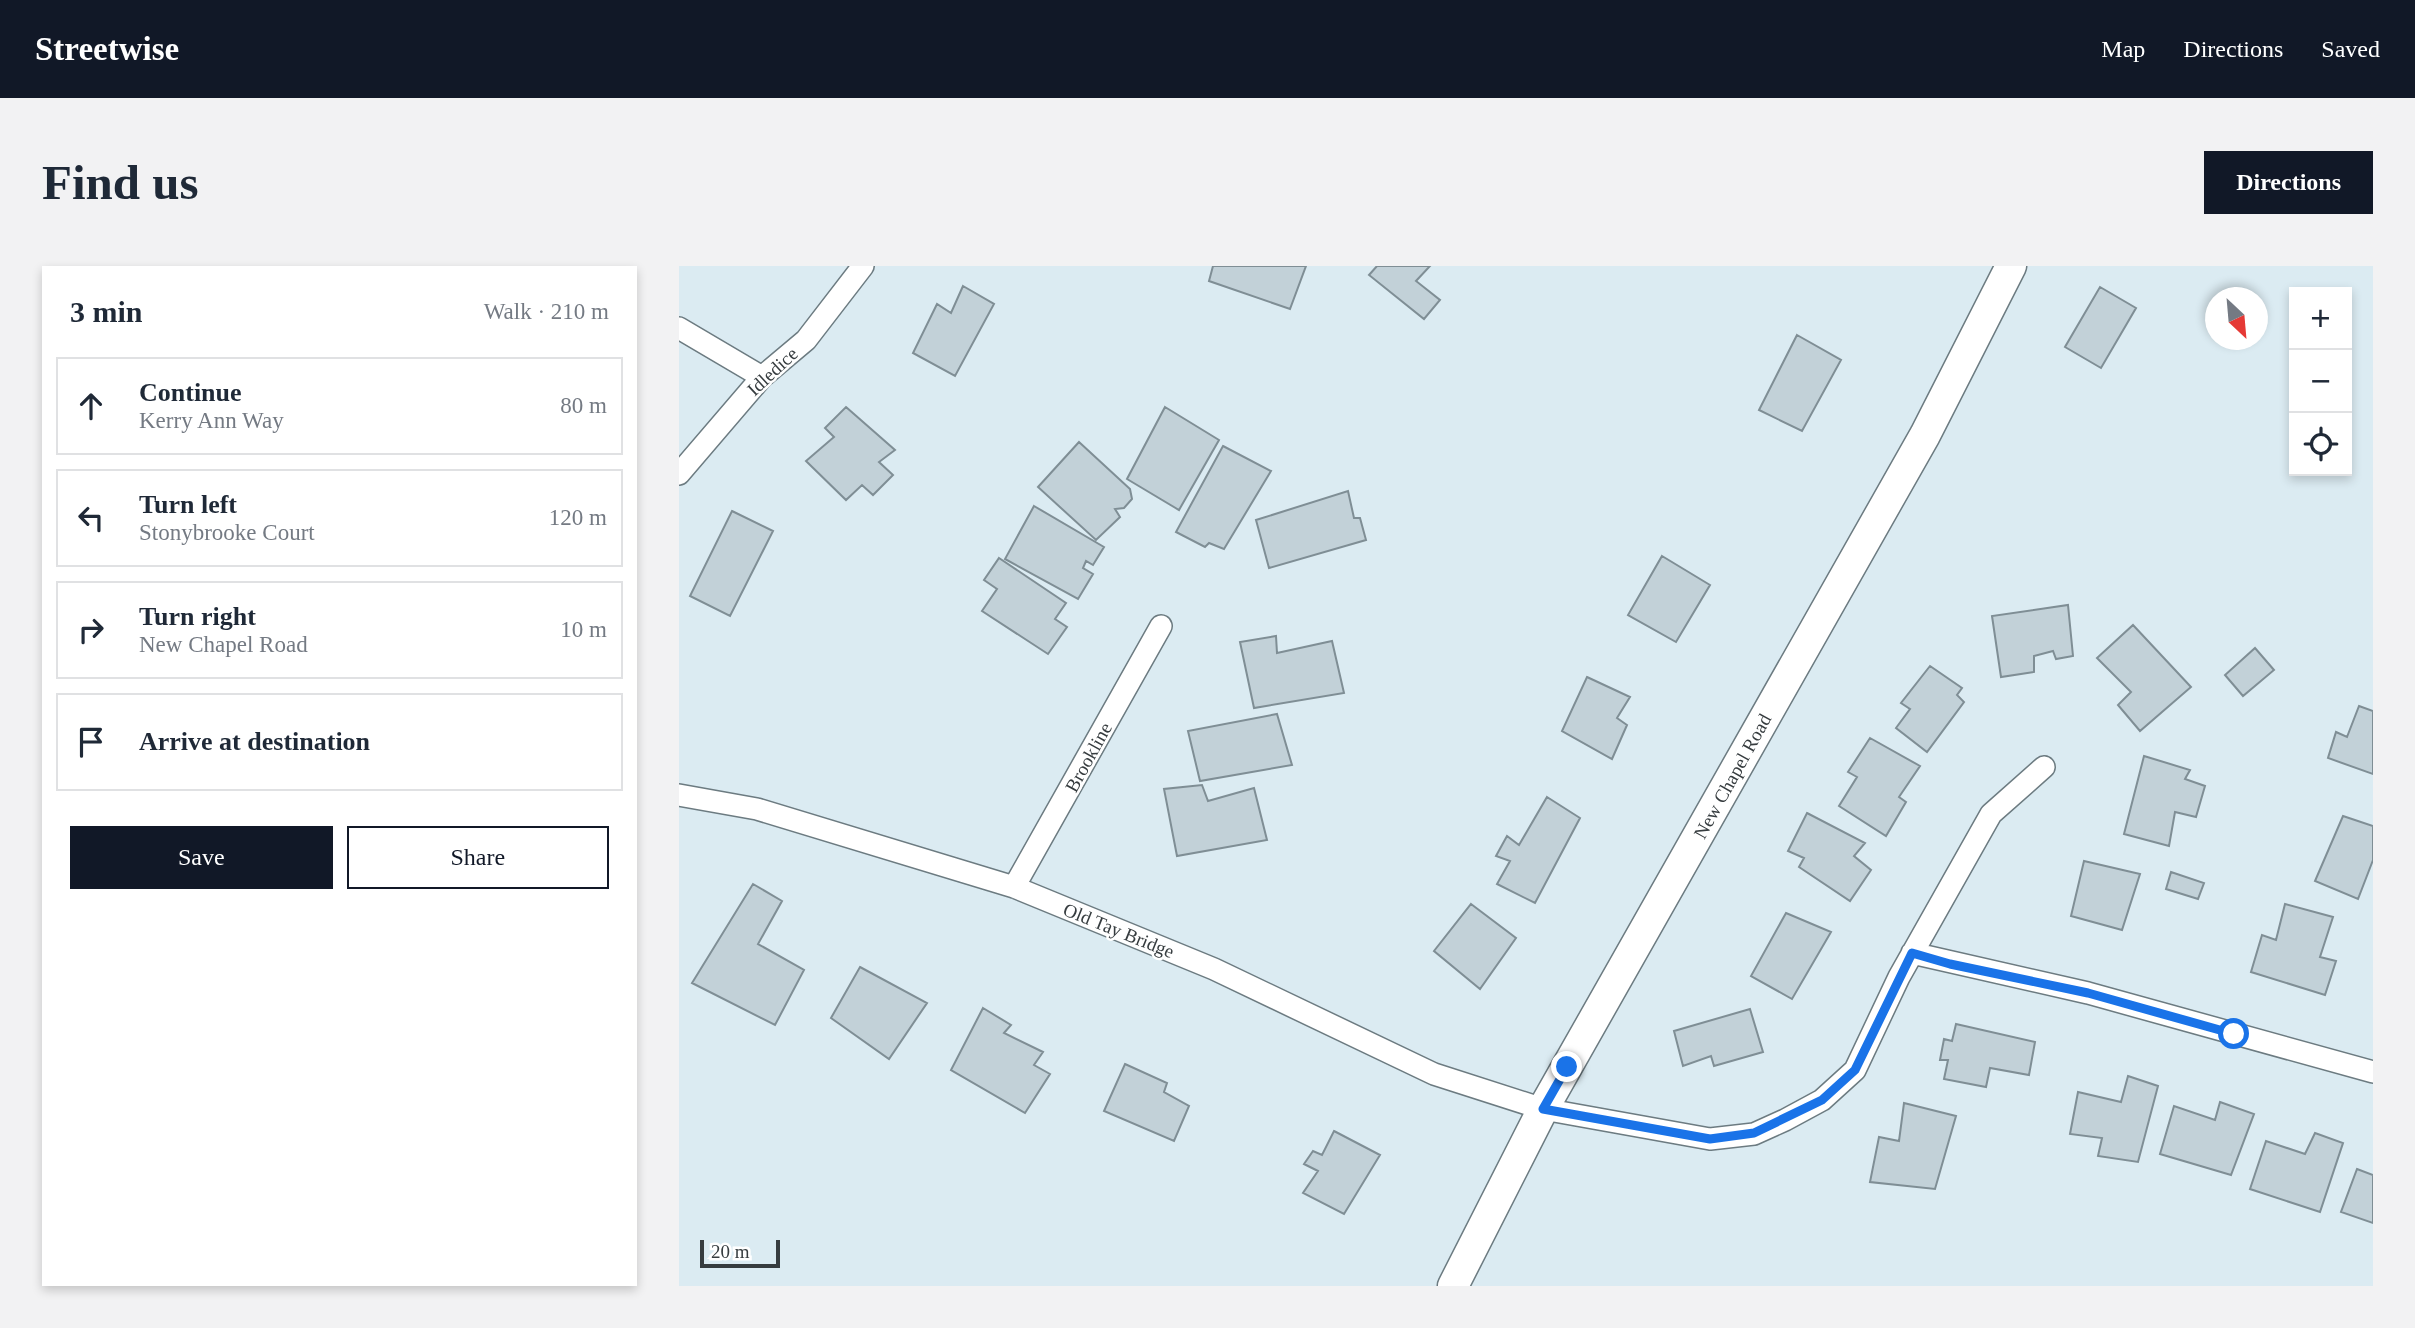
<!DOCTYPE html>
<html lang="en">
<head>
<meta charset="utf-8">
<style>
  :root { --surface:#fff; --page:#f2f2f3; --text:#1f2937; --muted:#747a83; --line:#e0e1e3; --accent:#111827 }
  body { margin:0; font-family:"Times New Roman",serif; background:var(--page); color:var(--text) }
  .controls { position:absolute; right:21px; top:21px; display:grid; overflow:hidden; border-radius:0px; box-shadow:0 4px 10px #0003 }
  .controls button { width:63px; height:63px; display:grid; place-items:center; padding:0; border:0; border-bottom:2px solid var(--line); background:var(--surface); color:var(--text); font:35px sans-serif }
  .compass { position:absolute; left:1526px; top:21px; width:63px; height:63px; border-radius:50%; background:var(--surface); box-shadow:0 4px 10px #0003; rotate:154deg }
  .scale { position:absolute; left:21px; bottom:18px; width:80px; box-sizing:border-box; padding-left:7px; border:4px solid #363c3f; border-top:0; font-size:19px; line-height:24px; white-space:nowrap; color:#363c3f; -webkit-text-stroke:5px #fff; paint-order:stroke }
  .stop { position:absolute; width:21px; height:21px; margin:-16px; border:5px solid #1a73e8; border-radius:50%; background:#fff }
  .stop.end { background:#1a73e8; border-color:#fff; box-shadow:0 2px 7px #0008 }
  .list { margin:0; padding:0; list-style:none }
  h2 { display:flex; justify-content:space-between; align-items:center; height:91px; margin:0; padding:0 28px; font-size:30px }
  h2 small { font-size:23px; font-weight:400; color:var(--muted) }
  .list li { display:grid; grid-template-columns:46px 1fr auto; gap:21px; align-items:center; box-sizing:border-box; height:98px; margin:0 14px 14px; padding:0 14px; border:2px solid var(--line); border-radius:0px }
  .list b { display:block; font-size:26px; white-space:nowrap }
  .list p { margin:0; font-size:23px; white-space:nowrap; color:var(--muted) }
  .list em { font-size:23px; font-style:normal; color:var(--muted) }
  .actions { display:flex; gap:14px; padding:21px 28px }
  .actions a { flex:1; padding:16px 0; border:2px solid var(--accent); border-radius:0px; text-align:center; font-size:24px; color:var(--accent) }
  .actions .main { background:var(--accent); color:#fff }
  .icon { flex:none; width:38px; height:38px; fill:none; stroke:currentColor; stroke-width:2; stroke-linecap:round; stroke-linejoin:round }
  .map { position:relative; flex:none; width:1694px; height:1020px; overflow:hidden; border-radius:0px }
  header { display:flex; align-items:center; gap:42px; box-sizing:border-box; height:98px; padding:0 35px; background:var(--accent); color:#fff }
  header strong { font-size:33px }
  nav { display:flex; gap:38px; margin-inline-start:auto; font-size:24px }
  .intro { display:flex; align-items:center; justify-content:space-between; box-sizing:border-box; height:168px; padding:0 42px }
  h1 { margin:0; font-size:49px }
  .button { padding:18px 32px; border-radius:0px; background:var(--accent); color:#fff; font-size:24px; font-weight:700 }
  main { display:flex; gap:42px; padding:0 42px }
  aside { flex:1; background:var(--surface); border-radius:0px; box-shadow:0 4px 10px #0003 }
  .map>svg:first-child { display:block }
  .building { fill:#c2d1d8; stroke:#7f8e95; stroke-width:2 }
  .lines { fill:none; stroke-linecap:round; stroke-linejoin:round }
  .street-casing { stroke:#6c7b81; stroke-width:24 }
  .secondary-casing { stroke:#6c7b81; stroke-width:33 }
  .street { stroke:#fff; stroke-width:21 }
  .secondary { stroke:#fff; stroke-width:30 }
  .route { stroke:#1a73e8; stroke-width:9 }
  .labels { text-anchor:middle; stroke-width:5; stroke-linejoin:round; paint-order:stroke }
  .street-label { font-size:19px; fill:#363c3f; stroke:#fff }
</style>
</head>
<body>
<header>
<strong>Streetwise</strong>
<nav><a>Map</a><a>Directions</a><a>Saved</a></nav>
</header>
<div class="intro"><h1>Find us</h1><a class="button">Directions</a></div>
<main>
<aside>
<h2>3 min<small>Walk · 210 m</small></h2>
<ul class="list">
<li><svg class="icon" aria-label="ahead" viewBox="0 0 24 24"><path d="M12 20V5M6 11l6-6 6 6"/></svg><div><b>Continue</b><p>Kerry Ann Way</p></div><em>80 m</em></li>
<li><svg class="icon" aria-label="left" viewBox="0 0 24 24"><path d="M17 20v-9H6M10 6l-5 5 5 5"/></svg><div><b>Turn left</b><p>Stonybrooke Court</p></div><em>120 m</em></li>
<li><svg class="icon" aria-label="right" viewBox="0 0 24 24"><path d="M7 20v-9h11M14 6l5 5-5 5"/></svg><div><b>Turn right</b><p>New Chapel Road</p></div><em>10 m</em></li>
<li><svg class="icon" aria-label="arrive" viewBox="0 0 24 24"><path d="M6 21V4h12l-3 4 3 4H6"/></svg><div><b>Arrive at destination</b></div></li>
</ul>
<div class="actions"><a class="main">Save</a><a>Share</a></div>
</aside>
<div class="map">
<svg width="1694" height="1020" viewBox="0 0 1694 1020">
  <rect width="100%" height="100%" fill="#dbebf2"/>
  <!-- building -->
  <path class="building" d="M534 0H627L611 43 530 15Z
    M698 0H751L737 15 761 34 745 53 690 9Z
    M284 20 315 38 276 110 234 87 258 38 272 47Z
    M1421 21 1457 42 1422 102 1386 81Z
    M1118 69 1162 94 1123 165 1080 144Z
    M167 141 216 184 200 196 214 209 194 229 183 219 167 234 127 195 155 171 146 162Z
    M486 141 540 174 500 244 448 213Z
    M400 176 451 223 453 233 445 242 436 243 441 251 417 274 359 221Z
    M544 180 592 205 545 283 530 277 526 281 497 266Z
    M669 225 675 252H681L687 274 590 302 577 254Z
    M355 240 425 281 414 299 407 295 404 302 414 308 399 333 326 293Z
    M53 245 94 265 51 350 11 330Z
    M983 290 1031 319 997 376 949 349Z
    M320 292 387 337 376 353 388 361 369 388 303 345 318 323 305 314Z
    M1389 339 1394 390 1377 393 1374 385 1355 390V406L1322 411 1313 350Z
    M1454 359 1512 421 1461 465 1439 439 1452 426 1418 392Z
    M597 370 598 387 653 375 665 427 575 442 561 376Z
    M1576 382 1595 404 1564 430 1546 409Z
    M1251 400 1283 422 1278 429 1285 436 1248 486 1217 462 1231 443 1222 437Z
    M908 411 951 431 938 452 948 459 933 493 883 465Z
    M1680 440 1694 445V508L1649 492 1657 466 1668 471Z
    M598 448 613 499 521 515 509 465Z
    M1191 472 1241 500 1220 531 1227 536 1207 570 1160 540 1178 511 1169 506Z
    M1465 490 1511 504 1506 513 1526 520 1517 551 1496 546 1490 580 1445 568Z
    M523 519 529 535 575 522 588 574 498 590 485 523Z
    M868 531 901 552 856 637 818 618 831 595 817 590 828 570 840 579Z
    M1128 547 1186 577 1175 590 1192 604 1171 635 1120 601 1125 592 1109 585Z
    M1664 550 1694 560V594L1679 633 1636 615Z
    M1405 595 1461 608 1443 664 1392 650Z
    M1492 606 1525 617 1519 633 1487 623Z
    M74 618 103 635 79 678 125 704 96 759 13 717Z
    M792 638 837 672 801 723 755 685Z
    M1606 638 1654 651 1641 691 1657 695 1646 729 1572 706 1583 669 1597 674Z
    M1107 647 1152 666 1113 733 1072 710Z
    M181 701 248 737 210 793 152 752Z
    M304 742 332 759 325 767 364 786 355 799 371 808 346 847 272 804Z
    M1071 743 1084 786 1035 800 1032 790 1004 800 995 765Z
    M1277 758 1356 776 1350 809 1311 802 1307 821 1265 813 1269 794H1261L1265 773 1273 775Z
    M446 798 488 817 485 826 510 840 495 875 425 845Z
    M1449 810 1479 820 1459 896 1419 890 1423 872 1391 868 1399 826 1442 836Z
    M1541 836 1575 848 1552 909 1481 888 1495 840 1536 854Z
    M1225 837 1277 850 1256 923 1191 916 1200 871 1220 875Z
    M655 865 701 889 665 948 624 927 639 905 625 898 634 885 643 889Z
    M1636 867 1664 877 1641 946 1571 923 1587 875 1626 888Z
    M1678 903 1694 909V957L1662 946Z"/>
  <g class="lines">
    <defs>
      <path id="street" d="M0 62 83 111
        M0 208 83 111 127 74 184 0
        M0 529 78 543 335 621 535 703 755 808 864 843 1031 873 1075 868 1106 854 1143 834 1176 804 1220 711 1312 548 1365 501
        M335 621 482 360
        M1233 687 1409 727 1694 806"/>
      <path id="secondary" d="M774 1020 864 843 1246 169 1332 0"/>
    </defs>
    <!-- street casing -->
    <use href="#street" class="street-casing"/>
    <!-- secondary casing -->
    <use href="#secondary" class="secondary-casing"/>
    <!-- street -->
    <use href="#street" class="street"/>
    <!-- secondary -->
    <use href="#secondary" class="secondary"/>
  </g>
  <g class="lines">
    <!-- route -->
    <path class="route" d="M888 801 864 843 1031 873 1075 867 1143 834 1176 804 1233 687 1271 698 1409 727 1555 768"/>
  </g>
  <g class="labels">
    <!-- street labels -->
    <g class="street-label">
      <text transform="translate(93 105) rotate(-43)" y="7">Idledice</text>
      <text transform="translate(409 491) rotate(-61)" y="7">Brookline</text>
      <text transform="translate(1053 510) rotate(-61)" y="7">New Chapel Road</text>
      <text transform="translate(440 664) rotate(22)" y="7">Old Tay Bridge</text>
    </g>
  </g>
</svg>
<div class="controls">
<button>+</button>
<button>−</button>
<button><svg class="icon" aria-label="locate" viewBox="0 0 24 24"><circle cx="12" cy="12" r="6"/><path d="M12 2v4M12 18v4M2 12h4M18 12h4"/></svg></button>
</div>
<svg class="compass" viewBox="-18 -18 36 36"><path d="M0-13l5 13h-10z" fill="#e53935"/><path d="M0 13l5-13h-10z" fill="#747a83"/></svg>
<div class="scale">20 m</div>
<div class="stop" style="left:1555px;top:768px"></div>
<div class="stop end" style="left:888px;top:801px"></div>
</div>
</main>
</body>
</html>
